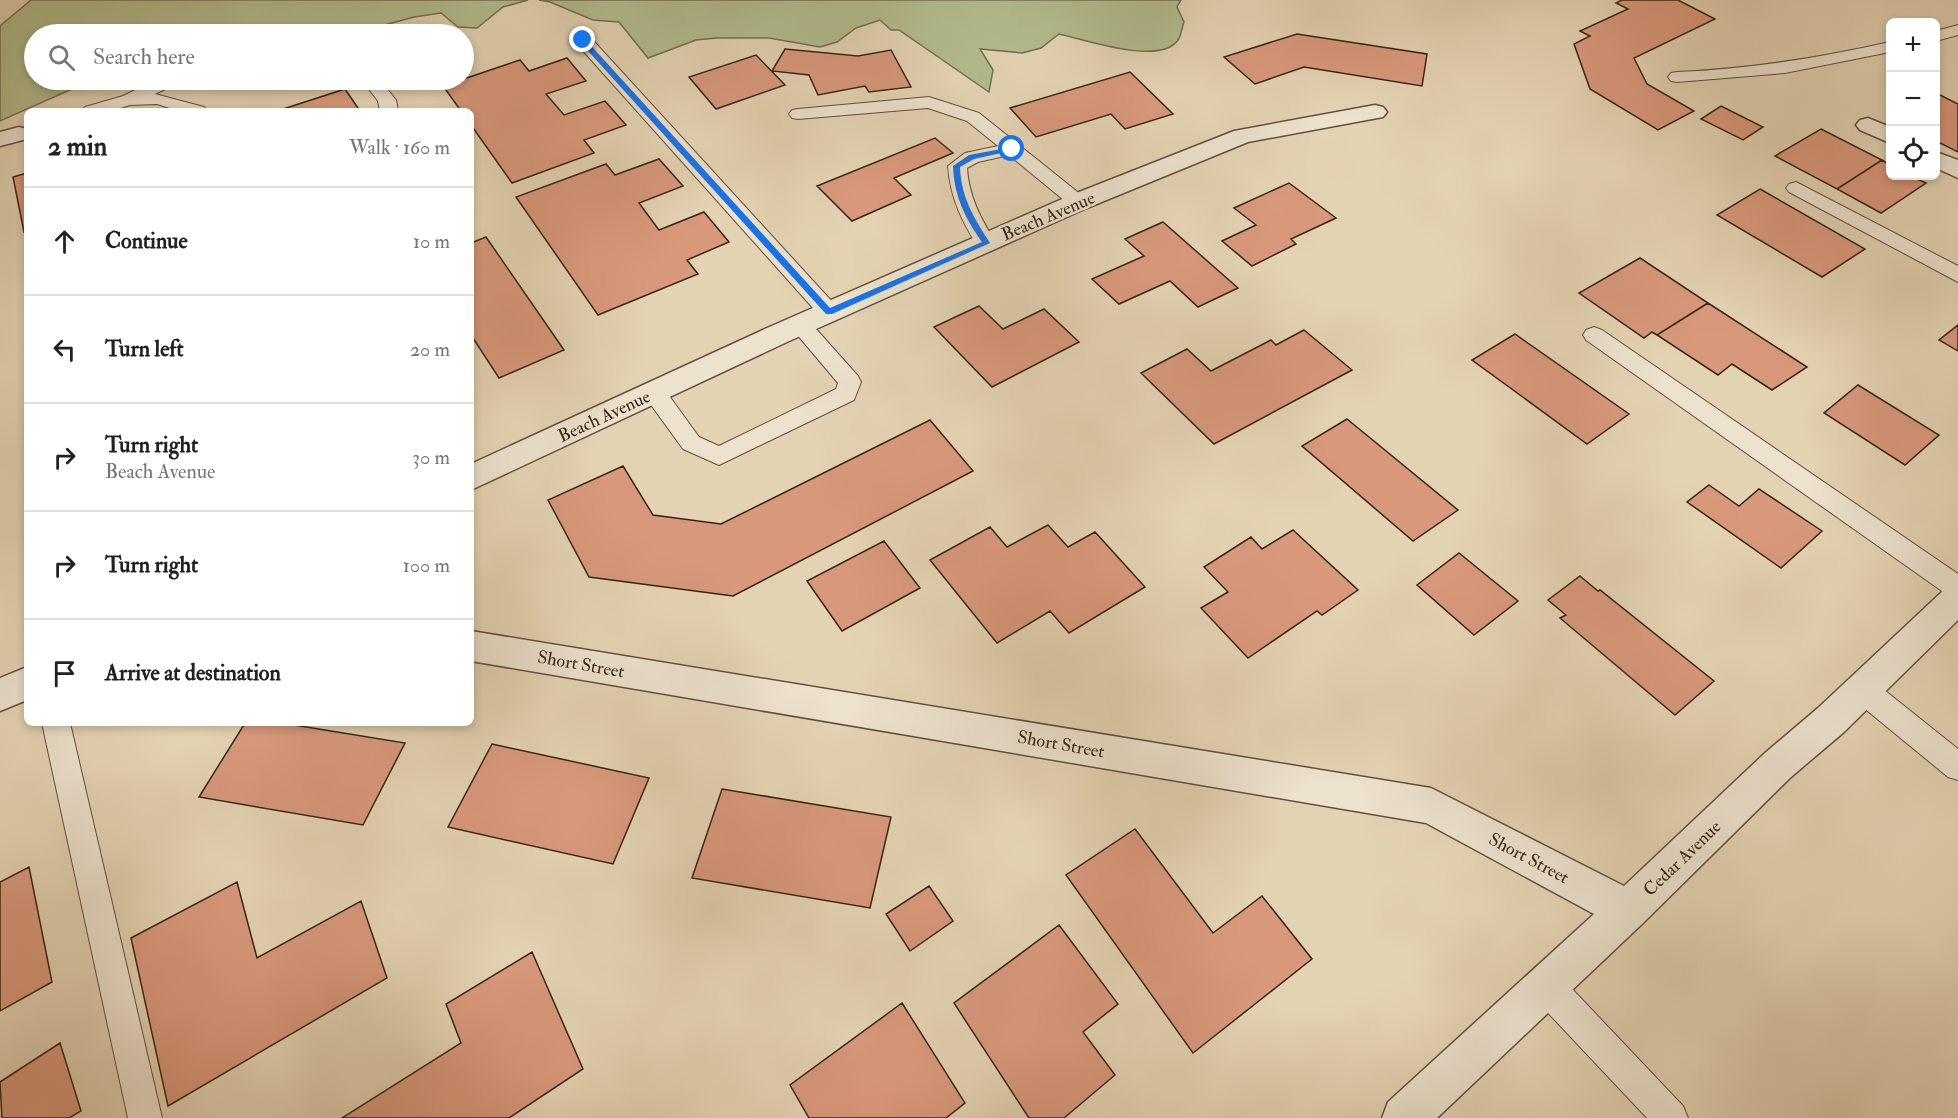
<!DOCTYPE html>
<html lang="en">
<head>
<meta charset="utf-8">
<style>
  :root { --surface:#fff; --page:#f2f2f2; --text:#202124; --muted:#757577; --line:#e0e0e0 }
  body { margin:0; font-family:"IM FELL Double Pica",serif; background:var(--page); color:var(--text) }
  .controls { position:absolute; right:18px; top:18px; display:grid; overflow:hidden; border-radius:9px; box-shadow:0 3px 9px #0003 }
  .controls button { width:54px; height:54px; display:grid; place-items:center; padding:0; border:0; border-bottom:2px solid var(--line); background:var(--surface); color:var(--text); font:30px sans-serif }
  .stop { position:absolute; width:18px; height:18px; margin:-14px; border:4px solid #1a73e8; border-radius:50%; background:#fff }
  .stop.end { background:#1a73e8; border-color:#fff; box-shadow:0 2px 6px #0008 }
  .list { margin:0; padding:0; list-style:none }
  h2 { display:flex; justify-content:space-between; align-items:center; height:78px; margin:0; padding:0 24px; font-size:26px }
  h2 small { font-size:20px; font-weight:400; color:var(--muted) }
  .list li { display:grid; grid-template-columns:39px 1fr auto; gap:18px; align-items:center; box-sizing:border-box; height:108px; padding:0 24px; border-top:2px solid var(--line) }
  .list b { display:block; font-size:22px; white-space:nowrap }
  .list p { margin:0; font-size:20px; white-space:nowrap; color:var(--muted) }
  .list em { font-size:20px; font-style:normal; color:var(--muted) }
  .icon { flex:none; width:33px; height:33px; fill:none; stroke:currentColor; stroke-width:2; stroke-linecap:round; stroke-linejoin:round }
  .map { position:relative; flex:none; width:1958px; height:1118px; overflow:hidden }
  .search { position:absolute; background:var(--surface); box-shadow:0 3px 9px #0003; left:24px; top:24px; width:450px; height:66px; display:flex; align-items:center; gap:15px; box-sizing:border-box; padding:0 21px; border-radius:33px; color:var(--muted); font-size:22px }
  .panel { position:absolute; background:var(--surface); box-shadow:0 3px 9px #0003; left:24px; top:108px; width:450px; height:618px; border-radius:9px }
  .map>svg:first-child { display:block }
  .green { fill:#b2bc8e; stroke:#747052; stroke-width:1.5 }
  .building { fill:#d9987c; stroke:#372516; stroke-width:1.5 }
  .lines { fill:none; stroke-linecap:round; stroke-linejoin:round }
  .service-casing { stroke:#62503d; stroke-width:2 }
  .minor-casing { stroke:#62503d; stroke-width:3 }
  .tertiary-casing { stroke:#62503d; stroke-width:3 }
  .service { fill:#ede2ce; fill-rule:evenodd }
  .minor { fill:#ede2ce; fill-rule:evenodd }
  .tertiary { fill:#ede2ce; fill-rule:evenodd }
  .route { fill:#1a73e8 }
  .labels { text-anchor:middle; stroke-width:5; stroke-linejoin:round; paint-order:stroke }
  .street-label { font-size:18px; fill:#372516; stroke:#ede2ce }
</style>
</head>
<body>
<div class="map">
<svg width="1958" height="1118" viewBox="0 0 1958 1118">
  <rect width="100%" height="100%" fill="#e4d3b3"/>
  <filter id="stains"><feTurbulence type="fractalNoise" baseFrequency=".00333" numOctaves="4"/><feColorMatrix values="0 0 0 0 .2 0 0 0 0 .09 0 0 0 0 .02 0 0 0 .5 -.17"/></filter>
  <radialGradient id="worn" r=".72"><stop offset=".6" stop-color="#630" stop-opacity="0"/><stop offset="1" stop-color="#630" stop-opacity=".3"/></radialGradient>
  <!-- green -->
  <path class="green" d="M31 0H528L503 7 477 28 458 27 441 13 414 17 370 29 354 26H321L274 34H34V80H120L90 81 0 121V26Z
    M539 0H1181L1177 7 1184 22C1182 27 1181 36 1178 40 1160 66 1086 40 1059 34L1041 48 1022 53 980 49 993 70 989 92 899 30H891L880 20 856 28 837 42 820 47 769 38H716L696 40 648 58 619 22 593 20 550 2Z"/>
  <!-- building -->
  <path class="building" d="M1622 0H1678L1715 19 1634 58 1647 84 1694 111 1658 130 1590 89 1574 44 1590 36 1580 31 1628 9 1616 3Z
    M1297 34 1427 54 1422 86 1304 67 1255 84 1224 57Z
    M785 49 858 56 891 50 911 87 869 92 865 86 818 95 809 75 772 71Z
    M756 55 785 85 716 109 689 77Z
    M567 58 586 81 546 94 564 115 605 101 626 125 584 140 594 153 512 183 471 125V111H461L443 86 520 60 529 71Z
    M1130 72 1173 114 1125 129 1111 114 1036 137 1010 108Z
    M345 89 360 111H277Z
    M1936 93 1958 104V152L1936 141Z
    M1721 106 1763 127 1743 140 1701 119Z
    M1821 129 1882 160 1837 189 1775 156Z
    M935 138 953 153 894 178 911 195 852 221 817 186Z
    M659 159 683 186 639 203 659 230 704 212 729 242 687 260 698 274 598 315 516 197 606 164 615 175Z
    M1882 160 1890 165V176H1911L1926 183 1881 213 1837 189Z
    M27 173V231L24 232 13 177Z
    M1289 183 1336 218 1291 239 1296 244 1252 266 1222 241 1256 225 1234 208Z
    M1760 189 1865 249 1822 277 1717 215Z
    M1163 222 1238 288 1198 307 1170 281 1119 304 1092 279 1144 256 1125 239Z
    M486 237 564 350 499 378 471 335V243Z
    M1640 258 1708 303 1657 335 1652 332 1644 338 1579 293Z
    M1708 303 1807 367 1772 390 1732 364 1718 375 1657 335Z
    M979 306 1003 329 1044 309 1079 342 992 387 934 327Z
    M1958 325V351L1939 340Z
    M1304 330 1352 370 1214 444 1141 373 1187 349 1211 371 1271 340 1276 345Z
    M1515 334 1629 414 1587 444 1472 360Z
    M1858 385 1939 435 1905 465 1824 413Z
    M1347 419 1458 510 1413 541 1302 446Z
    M930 420 973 471 733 596 589 577 548 500 623 466 653 515 721 524Z
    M1709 485 1739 506 1759 489 1822 531 1781 568 1687 502Z
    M1048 525 1068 547 1095 532 1145 587 1069 633 1050 611 997 643 930 560 990 527 1007 547Z
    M1293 530 1358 590 1322 615 1317 611 1248 658 1201 608 1228 592 1204 567 1251 537 1262 549Z
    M884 541 920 588 842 631 807 581Z
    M1459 553 1518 601 1474 635 1417 585Z
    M1580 576 1598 591 1600 590 1714 681 1675 715 1560 618 1566 615 1548 600Z
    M245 723H282L405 743 363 825 199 797Z
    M492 744 649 778 613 864 448 827Z
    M722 789 891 817 870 908 692 878Z
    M1135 829 1213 933 1262 896 1312 959 1193 1053 1066 875Z
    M29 867 52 982 0 1011V882Z
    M237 882 257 958 361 901 387 978 168 1106 131 938Z
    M929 886 953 921 910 951 886 914Z
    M1059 925 1118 1004 1083 1032 1115 1075 1064 1118H1029L954 1003Z
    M532 952 583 1069 509 1118H342L461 1043 446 1004Z
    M902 1003 965 1103 946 1118H809L790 1085Z
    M60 1043 81 1111 69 1118H2L0 1082Z"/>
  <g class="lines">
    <defs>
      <path id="service" d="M1958 25V35L1936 41V31Z
        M583 35 589 36 837 307 840 312 837 317 829 319 821 317 577 44 575 40 577 36Z
        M1890 42V52L1785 73 1677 82 1671 81 1668 77 1671 73 1677 72C1749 69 1819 58 1890 42Z
        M156 80H178L175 84 155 94 204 107 207 111H179L157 104 130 105 111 111H82L85 107 123 96Z
        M362 80H380L396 100 398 111H380L378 101Z
        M929 97 979 113 1085 198 1088 202 1085 206 1078 208 1071 206 1009 155 978 162 967 168C969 197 981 219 996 243L993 248 986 250 979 248C962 222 950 197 948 166L965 153 998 146 967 121 928 108 798 119 792 118 789 114 792 110 798 109Z
        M1796 182 1958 266V282L1789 192 1786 188 1789 184Z
        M800 317 808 320 858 376 861 382 854 400 719 465 683 449 646 398 643 392 646 386 654 384 662 386 699 437 719 446 836 389 838 383 789 325 792 320Z
        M1594 327 1602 330 1958 574V599L1949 596 1586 340 1583 335 1586 330Z
        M1863 678 1873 681 1958 749V780L1948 777 1853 699 1849 690 1853 681Z
        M42 723H70L162 1118H128Z
        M1546 970 1558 974 1683 1106 1688 1118H1647L1534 998 1530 986 1534 974Z"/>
      <path id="minor" d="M1375 105 1383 107 1387 112 1383 117 1248 142 1087 208 787 342 471 490V464L767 328 1069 196 1234 131Z
        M1868 118 1890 127V143L1860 130 1856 125 1860 120Z
        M19 127 27 129V139L0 146V132Z
        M1936 152 1958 160V178L1936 168Z"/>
      <path id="tertiary" d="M1958 584V620L1844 732 1791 777 1642 924 1437 1118H1382L1388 1102 1594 914 1426 823 471 661V631L1431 788 1624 886 1765 753 1818 708 1946 588Z
        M27 667V700L0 711V678Z"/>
    </defs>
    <!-- service casing -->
    <use href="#service" class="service-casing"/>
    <!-- minor casing -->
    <use href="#minor" class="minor-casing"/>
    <!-- tertiary casing -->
    <use href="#tertiary" class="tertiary-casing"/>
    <!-- service -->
    <use href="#service" class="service"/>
    <!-- minor -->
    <use href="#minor" class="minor"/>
    <!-- tertiary -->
    <use href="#tertiary" class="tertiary"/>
  </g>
  <!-- route -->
  <path class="route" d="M580 39H585L830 308 982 242C965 218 954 196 953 166L969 155 1012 147 1015 150 974 159 960 167C961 197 974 218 990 243L832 314H826L580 42Z"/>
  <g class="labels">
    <!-- street labels -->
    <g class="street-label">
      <text transform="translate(1048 216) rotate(-23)" y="6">Beach Avenue</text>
      <text transform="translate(604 416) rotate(-25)" y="6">Beach Avenue</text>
      <text transform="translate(581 664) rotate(10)" y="6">Short Street</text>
      <text transform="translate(1061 744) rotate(10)" y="6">Short Street</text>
      <text transform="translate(1529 858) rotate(28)" y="6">Short Street</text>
      <text transform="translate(1682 858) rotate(-44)" y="6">Cedar Avenue</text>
    </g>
  </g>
  <rect width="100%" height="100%" filter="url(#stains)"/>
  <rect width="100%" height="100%" fill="url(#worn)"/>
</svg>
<div class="controls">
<button>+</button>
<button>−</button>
<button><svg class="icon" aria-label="locate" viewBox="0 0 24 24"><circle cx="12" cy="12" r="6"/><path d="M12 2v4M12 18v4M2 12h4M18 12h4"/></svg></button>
</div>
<div class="stop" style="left:1012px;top:149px"></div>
<div class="stop end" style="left:583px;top:40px"></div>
<div class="search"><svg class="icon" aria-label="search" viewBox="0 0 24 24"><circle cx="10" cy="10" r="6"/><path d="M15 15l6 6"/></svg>Search here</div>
<section class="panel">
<h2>2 min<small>Walk · 160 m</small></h2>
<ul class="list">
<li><svg class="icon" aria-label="ahead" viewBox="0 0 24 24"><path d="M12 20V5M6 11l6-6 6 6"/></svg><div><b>Continue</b></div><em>10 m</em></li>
<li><svg class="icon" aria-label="left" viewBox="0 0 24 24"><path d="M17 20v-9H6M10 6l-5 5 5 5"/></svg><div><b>Turn left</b></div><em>20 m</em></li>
<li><svg class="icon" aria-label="right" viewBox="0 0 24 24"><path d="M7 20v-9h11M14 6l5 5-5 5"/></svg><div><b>Turn right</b><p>Beach Avenue</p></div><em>30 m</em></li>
<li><svg class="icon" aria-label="right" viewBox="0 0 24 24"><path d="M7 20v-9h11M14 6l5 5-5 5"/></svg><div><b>Turn right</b></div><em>100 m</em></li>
<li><svg class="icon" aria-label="arrive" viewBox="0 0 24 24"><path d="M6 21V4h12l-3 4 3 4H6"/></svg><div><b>Arrive at destination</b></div></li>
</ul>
</section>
</div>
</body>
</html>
